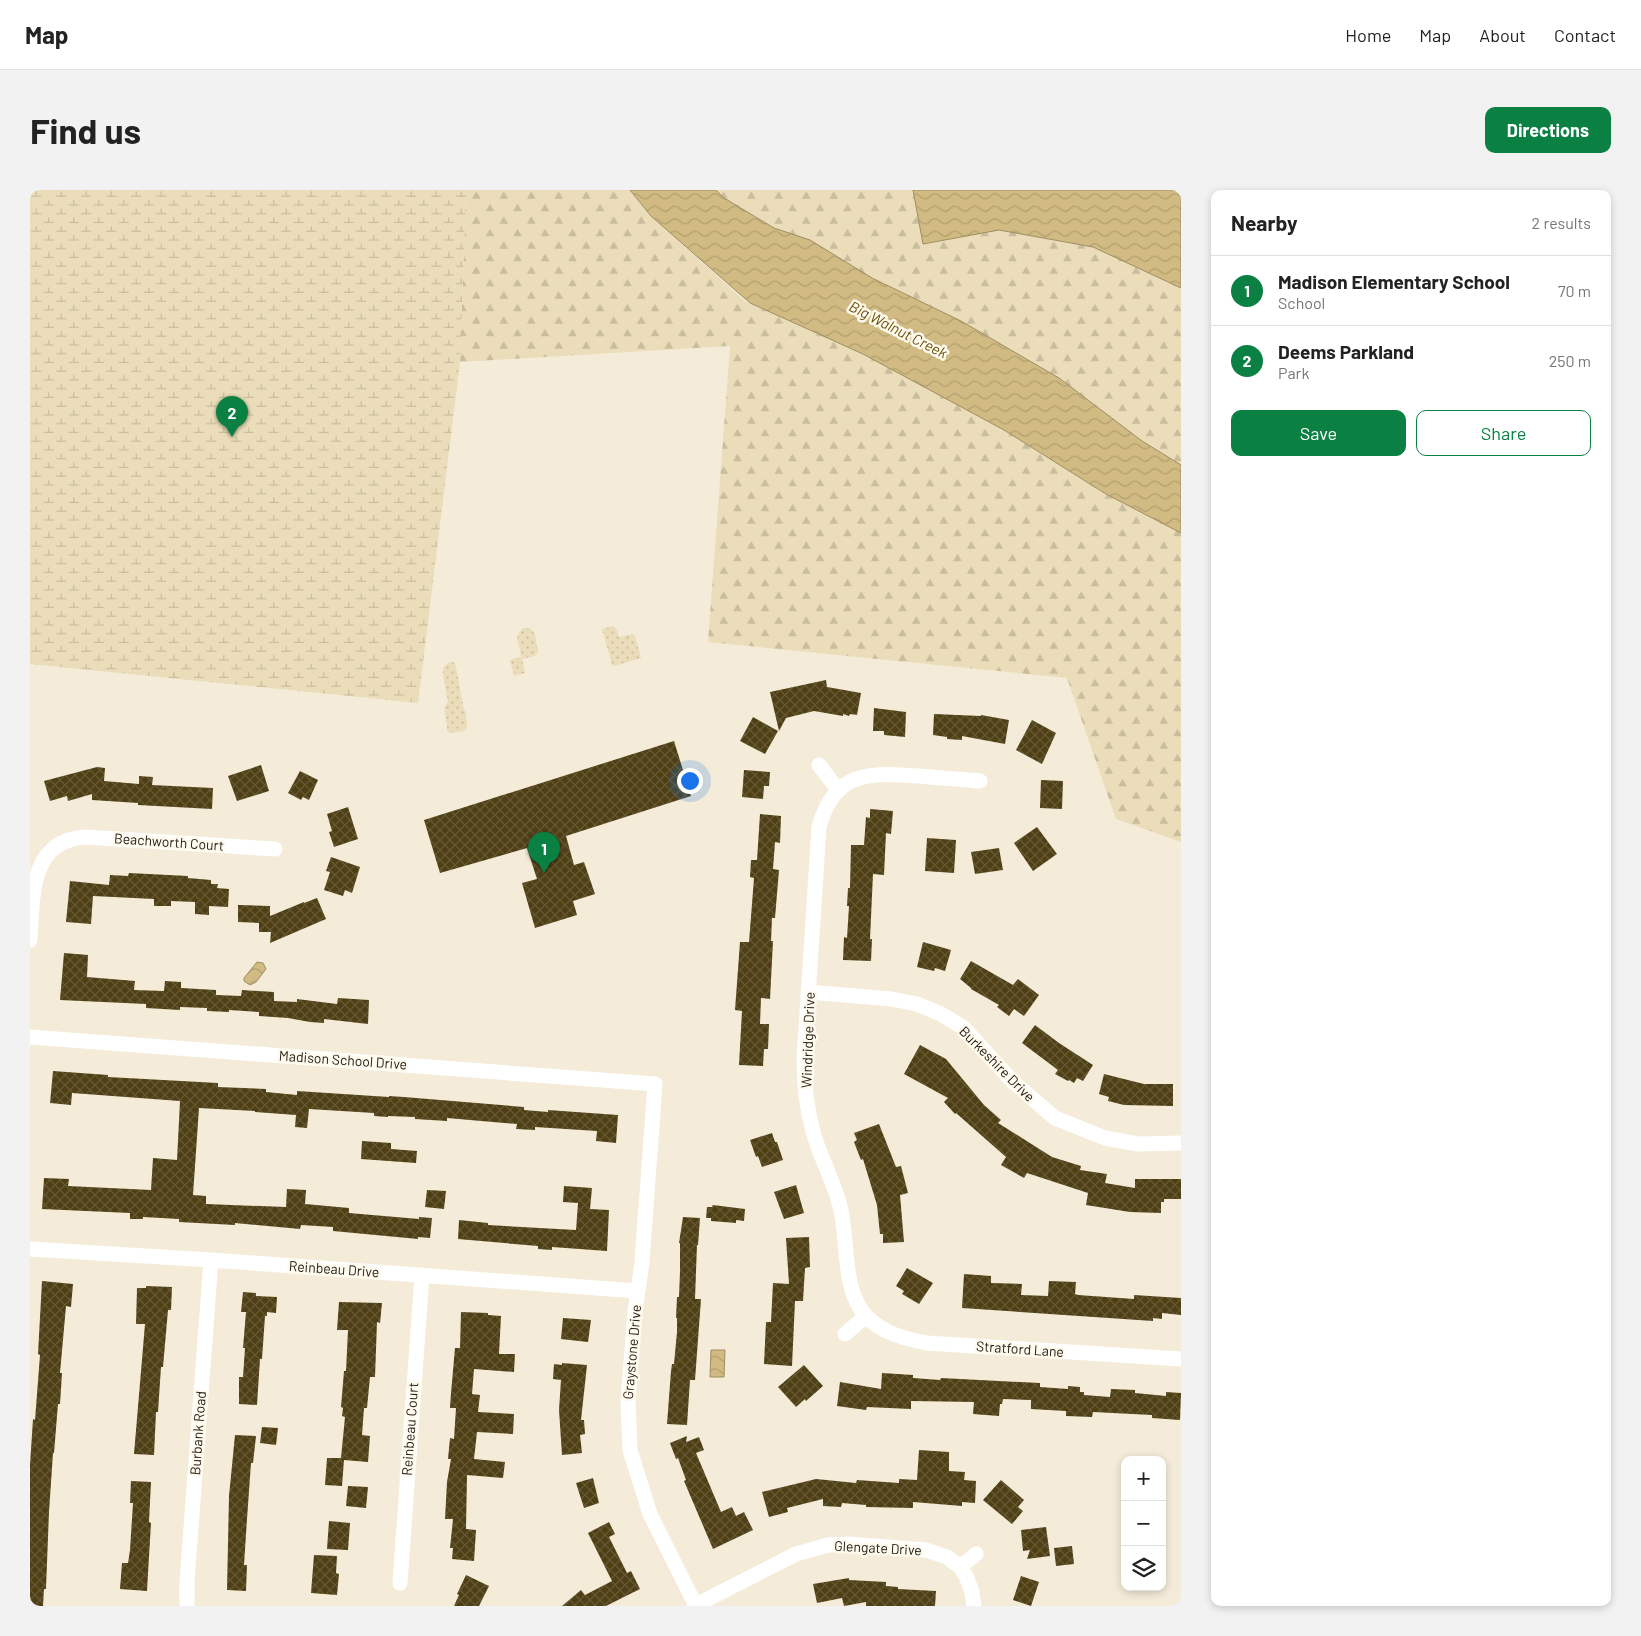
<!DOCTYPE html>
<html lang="en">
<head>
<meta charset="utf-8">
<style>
  :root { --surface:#fff; --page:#f2f2f2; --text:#222; --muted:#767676; --line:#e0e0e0; --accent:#0b8043 }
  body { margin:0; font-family:Barlow,sans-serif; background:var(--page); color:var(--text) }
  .controls { position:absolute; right:15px; bottom:15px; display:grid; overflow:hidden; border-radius:10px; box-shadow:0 2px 8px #0003 }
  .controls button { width:45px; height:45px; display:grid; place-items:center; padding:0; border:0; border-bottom:1px solid var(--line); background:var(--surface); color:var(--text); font:25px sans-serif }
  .you { position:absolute; left:659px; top:590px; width:18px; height:18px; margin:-12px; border:4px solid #fff; border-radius:50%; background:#1a73e8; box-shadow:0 0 0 8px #1a73e833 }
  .badge { display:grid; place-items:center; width:32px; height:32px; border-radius:50%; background:var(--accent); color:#fff; font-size:16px; font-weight:700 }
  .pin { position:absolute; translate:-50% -41px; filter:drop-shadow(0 1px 2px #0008) }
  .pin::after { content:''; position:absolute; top:26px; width:18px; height:15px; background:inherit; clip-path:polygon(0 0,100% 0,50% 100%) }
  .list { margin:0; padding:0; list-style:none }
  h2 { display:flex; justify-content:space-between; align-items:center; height:65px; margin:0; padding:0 20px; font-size:21px }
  h2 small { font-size:16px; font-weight:400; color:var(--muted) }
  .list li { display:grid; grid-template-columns:32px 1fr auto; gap:15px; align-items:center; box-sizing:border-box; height:70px; padding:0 20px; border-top:1px solid var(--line) }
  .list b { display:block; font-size:19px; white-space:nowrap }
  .list p { margin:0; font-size:16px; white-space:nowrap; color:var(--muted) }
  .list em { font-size:16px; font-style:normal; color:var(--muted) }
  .actions { display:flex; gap:10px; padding:15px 20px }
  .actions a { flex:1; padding:11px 0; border:1px solid var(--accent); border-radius:10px; text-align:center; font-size:18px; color:var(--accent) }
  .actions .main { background:var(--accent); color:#fff }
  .icon { flex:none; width:28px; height:28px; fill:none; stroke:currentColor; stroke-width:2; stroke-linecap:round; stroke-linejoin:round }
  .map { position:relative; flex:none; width:1151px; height:1416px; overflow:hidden; border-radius:10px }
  header { display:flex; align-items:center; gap:30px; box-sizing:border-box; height:70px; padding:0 25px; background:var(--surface); border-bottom:1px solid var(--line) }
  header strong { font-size:24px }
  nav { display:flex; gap:28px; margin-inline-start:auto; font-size:18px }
  .intro { display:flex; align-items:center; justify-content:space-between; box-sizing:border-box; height:120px; padding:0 30px }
  h1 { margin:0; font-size:35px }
  .button { padding:12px 22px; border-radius:10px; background:var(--accent); color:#fff; font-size:18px; font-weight:700 }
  main { display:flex; gap:30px; padding:0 30px }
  aside { flex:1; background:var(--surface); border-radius:10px; box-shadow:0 2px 8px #0003 }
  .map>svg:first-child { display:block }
  .grass { fill:url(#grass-dots) }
  .forest { fill:url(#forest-firs) }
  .wetland { fill:url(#wetland-marsh) }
  .water { fill:url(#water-waves); stroke:#9e8d63 }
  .building { fill:url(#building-cross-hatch) }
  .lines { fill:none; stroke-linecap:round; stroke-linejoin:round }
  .street { stroke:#fff; stroke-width:15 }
  .labels { text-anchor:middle; stroke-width:5; stroke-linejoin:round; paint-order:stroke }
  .street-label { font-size:14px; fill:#26231c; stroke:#fffaed }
  .water-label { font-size:15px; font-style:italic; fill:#685109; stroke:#fffaed }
</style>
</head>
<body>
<header>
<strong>Map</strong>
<nav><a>Home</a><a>Map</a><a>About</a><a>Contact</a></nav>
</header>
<div class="intro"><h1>Find us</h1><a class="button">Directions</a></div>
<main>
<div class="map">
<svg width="1151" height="1416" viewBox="0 0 1151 1416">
  <defs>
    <pattern id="grass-dots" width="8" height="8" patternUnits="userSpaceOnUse" patternTransform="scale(1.25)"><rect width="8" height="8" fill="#ebddb9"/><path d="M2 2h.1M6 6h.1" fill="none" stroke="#c9bd9e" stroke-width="1.8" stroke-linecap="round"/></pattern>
    <pattern id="forest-firs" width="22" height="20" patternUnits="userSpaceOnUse" patternTransform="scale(1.25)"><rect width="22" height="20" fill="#ebddb9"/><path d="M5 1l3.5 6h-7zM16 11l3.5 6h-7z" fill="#c9bd9e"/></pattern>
    <pattern id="wetland-marsh" width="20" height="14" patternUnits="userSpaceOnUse" patternTransform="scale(1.25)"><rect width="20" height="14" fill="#ebddb9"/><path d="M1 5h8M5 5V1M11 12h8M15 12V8" fill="none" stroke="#c9bd9e"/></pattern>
    <pattern id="water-waves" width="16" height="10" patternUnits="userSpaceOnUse" patternTransform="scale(1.25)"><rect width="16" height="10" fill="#d1bb82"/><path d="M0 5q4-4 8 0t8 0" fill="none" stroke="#b3a070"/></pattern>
    <pattern id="building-cross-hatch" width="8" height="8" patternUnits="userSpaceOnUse" patternTransform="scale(1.25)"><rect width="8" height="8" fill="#4f3f14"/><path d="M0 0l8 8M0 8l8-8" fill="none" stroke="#655835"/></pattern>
  </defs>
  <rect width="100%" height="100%" fill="#f4ecd8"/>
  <!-- grass -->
  <path class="grass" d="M583 436 587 440 589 447 603 444 605 446 611 468 584 476 582 474 572 439Z
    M494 438H500L505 444 508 462 505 466 492 469 495 483 484 486 480 470 491 467C490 455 482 446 494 438Z
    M425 472 434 520 436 522 437 537 434 541 418 543 414 518 418 511 413 487V478L418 473Z"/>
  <!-- forest -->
  <path class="forest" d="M436 0H600L621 26 716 112 833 164 974 240 1076 304 1151 343V652L1086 629 1037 488 678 452 700 156 430 172Z
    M686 0H883L893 54 969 40 1063 57 1151 98V275L1112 251 1029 188 931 131 842 88 780 50 744 38 694 8Z"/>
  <!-- wetland -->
  <path class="wetland" d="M0 0H436L430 172 388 513 0 474Z"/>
  <!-- water -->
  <path class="water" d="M600 0H686L694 8 744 38 780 50 842 88 931 131 1029 188 1112 251 1151 275V343L1076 304 974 240 833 164 720 113 621 26Z
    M883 0H1151V98L1063 57 969 40 893 54Z
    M227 772 233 773 236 779 226 792 220 795 214 791V788Z
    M681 1160H695L694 1187H680Z"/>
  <!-- building -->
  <path class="building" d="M796 490 797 497 831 503 827 525 820 524 819 526 813 524V526L784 521 756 528 749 541 740 502Z
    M844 518 876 522 875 547 854 545V541H843Z
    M904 524 951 526V525L979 530 975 554 932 546V550L917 549V547L903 545Z
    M723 527 748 541 735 564 710 551Z
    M1002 530 1026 543 1012 574 986 560Z
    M644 551 661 606 536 646 544 675 554 672 565 704 543 711 547 725 505 738 492 693 507 689 497 658 410 683 394 630Z
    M231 575 239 601 207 611 198 586Z
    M67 577 75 578 74 591 109 594V586L123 587 122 595 183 598 182 619 108 615V613L62 610V604L38 611 37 606 20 611 14 591Z
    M714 580 740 582 739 596H734L733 609 712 607Z
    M270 581 288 590 279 610 273 607 271 610 258 603Z
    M1011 590 1033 591 1032 619 1010 618Z
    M318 617 328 649 304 657 299 642 302 641 297 624Z
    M840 619 863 621 861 644 856 643 854 685 843 684 840 749H842L841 771 813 770 814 747 817 748 819 716H817L818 698H820L821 655H834L836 627 840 628Z
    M730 624 751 626 750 653 745 652 743 679 749 680 745 728H742L741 751H743L740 809 731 808 730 834H739L738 859H734L733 876 709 875 712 821 705 820 710 752H719L724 688 720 687 721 670H727Z
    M1007 637 1027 664 1003 681 984 653Z
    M897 648 926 650 924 683 895 681Z
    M969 658 973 680 945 684 941 662Z
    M301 667 330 677 322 703 315 700 313 706 294 700 300 682 296 681Z
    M99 683 158 686V688L181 690V694H188L187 698 199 699 198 717 179 716V725L165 724V712L141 711V716H124V709L63 706 61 734 36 732 40 691 79 695 80 685 98 686Z
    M287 708 296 729 240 753 241 742H229V733L208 732V715L240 716V726L274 712V713Z
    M893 752 921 760 915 781 905 778 904 781 887 777Z
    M34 763 58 765 57 787 105 791 104 800 134 801 135 791 151 792V798L186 800V805L211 806 212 800 244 802V811L267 812V809L307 814 308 808 339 810 338 834 294 829V833L280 832 258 828 229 826V822L199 820V822L177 821V818L150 817V820L116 818V814L30 810Z
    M941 771 983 795 988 789 1009 805 994 826 984 819 979 826 967 817 969 815 941 799V798L930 789Z
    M1005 835 1029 853 1063 875 1053 891 1047 888 1044 893 1039 890 1038 891 1025 884 1028 880 992 853Z
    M890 855 916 869 954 915 971 930 968 933 1022 967 1051 976 1050 980 1077 984 1075 993 1105 998V989H1151V1009H1134V1012H1131V1023L1100 1022 1056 1015 1058 1003 997 983 994 988 971 975 976 967 926 923 925 924 914 912 918 908 874 884Z
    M23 881 78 885V887L188 893V897L236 899V902L267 905V901L359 907V906L374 907 494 917V920L518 922V920L588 925 586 953 566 951 567 941 505 937V940L486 939 487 934 417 928V931L385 929V927L358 926V927L344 926V923L279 919 277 938 265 937 266 925 225 922V921L169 918 163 1005 176 1006V1014L256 1017 257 999 276 1000 275 1014 319 1018V1023L389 1029V1027L402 1028 400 1048 388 1047V1049L303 1041V1037L271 1035 270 1039 205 1033V1035L149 1032V1029L113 1027V1029H100V1023L12 1019 14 988 39 989 38 996 121 1000 123 968 147 970 150 911 42 903 41 915 20 913Z
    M1074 884 1114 894H1143V916L1094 915 1078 911 1079 907 1069 904Z
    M849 934 866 977 871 976 878 1003 870 1005 874 1052 853 1053V1044H850L847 1015 833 969 831 970 824 952 827 950 824 943Z
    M742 943 745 952H747L753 970 732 977 728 966 726 967 720 950Z
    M332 951 361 953V959L387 961 386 973 331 969Z
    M766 995 774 1023 754 1029 744 1002Z
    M534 996 562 998 560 1019 579 1020 577 1061 522 1057V1060L508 1059V1056L428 1049 429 1030 458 1033V1035L546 1040 548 1013 533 1012Z
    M397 1000 416 1001 414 1019 395 1017Z
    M683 1015 715 1019 714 1031 706 1030V1033L681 1031V1028H676L677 1017H682Z
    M653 1027 670 1028 668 1055H667L665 1109H671L665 1190H660L657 1235 637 1234 641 1181 642 1174H644L647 1142V1128H646L647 1107H649L650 1082V1053H649Z
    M779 1047 780 1077 775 1078 773 1111H765L762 1176 734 1174 736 1132H741L743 1093 759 1094 756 1048Z
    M877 1078 903 1093 889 1114 872 1104 874 1101 866 1096Z
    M934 1084 961 1086V1093L992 1094 991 1105 1018 1106 1019 1091 1046 1092 1045 1104 1048 1105 1104 1109V1105L1151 1108V1125L1132 1123V1129L1123 1128V1131L932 1118Z
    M12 1091 43 1094 41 1117 36 1116 30 1183H32L30 1214H28L24 1263H23L19 1322 16 1399H14L13 1416H0V1275L3 1229 5 1230 10 1165 8 1164Z
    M116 1096 142 1097 141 1120H138L133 1177H131L128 1222H126L124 1265 104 1264 115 1134H106L107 1098H116Z
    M213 1102 226 1103V1106L247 1107 246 1123 237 1122V1126H235L232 1169H230L227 1215 209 1214V1187H213L215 1158H213L216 1122H211Z
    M309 1112 352 1113 350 1133 347 1132 345 1187H340L337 1218H334L332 1245 340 1246 338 1272 314 1270 312 1296 295 1295 297 1268H311L315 1227 312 1226 313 1218 311 1217 314 1181H316L318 1140H307Z
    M431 1122 458 1123V1125L471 1126 469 1164H485L484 1182 444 1179 442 1204 450 1205 448 1222 484 1224 483 1244 447 1242 444 1269 475 1272 473 1288 437 1285 436 1339 446 1340 444 1371 422 1369 423 1358H420L423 1329H415L417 1292 421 1269H418L420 1248 424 1249 426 1218H420L421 1203 425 1158H430Z
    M533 1128 561 1130 558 1152 531 1149Z
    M532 1173 557 1175 551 1230H554L555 1244 550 1245 552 1263 532 1265 529 1220 531 1190 523 1189 524 1174 532 1175Z
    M774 1175 793 1196 776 1211 775 1209 766 1217 748 1197Z
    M852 1183 883 1185V1188L910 1190 911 1188 1010 1193V1197L1038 1199V1196L1050 1197V1202H1054V1205L1080 1207 1081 1199 1105 1200V1203L1136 1206V1202L1151 1203 1150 1230 1122 1228V1225L1063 1222 1062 1227 1036 1226V1221L1001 1219V1210L973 1209 972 1214H970L969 1226 943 1224 944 1212 881 1211V1219L837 1217 836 1220 807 1216 810 1192 851 1199Z
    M232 1237 248 1238 246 1255 230 1253Z
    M205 1245 226 1246 223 1273H221L217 1329 214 1375H217L216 1401 197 1400 199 1306Z
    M657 1246 656 1252 669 1247 674 1260 666 1263 691 1322 702 1317 706 1326 714 1322 723 1340 683 1359 654 1291 656 1290 648 1268 646 1269 640 1253Z
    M889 1260 919 1262V1281L935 1282 934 1290 946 1291 945 1313 932 1312V1316L883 1312V1318L836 1317V1315L812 1313 811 1317 793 1316V1309L757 1318 758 1322 739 1327 732 1302 786 1289 826 1293 827 1290 869 1293V1289L887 1290Z
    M563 1288 569 1313 554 1318 546 1293Z
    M971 1290 994 1310 988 1317 993 1321 982 1334 953 1310Z
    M101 1291 121 1292 119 1332 121 1333 117 1401 90 1399 92 1373H98L100 1360 103 1313H100Z
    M318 1296 338 1297 336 1318 316 1316Z
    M299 1331 320 1333 318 1360 297 1359Z
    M579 1332 585 1344 579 1347 597 1383 601 1381 610 1399 576 1416H532L551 1400 555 1405 582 1391 558 1343Z
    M1016 1337 1020 1366 997 1369 1000 1360 993 1361 991 1340Z
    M1042 1356 1044 1374 1026 1376 1024 1358Z
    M284 1365 307 1366 306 1383 309 1384 307 1405 281 1403Z
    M436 1385 459 1396 449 1416H424L429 1405 427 1404Z
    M991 1386 1009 1392 1001 1416 983 1410Z
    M819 1388V1390L856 1392V1396L868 1397V1399L906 1401 905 1416H836V1412L814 1416 812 1408 787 1413 783 1394Z"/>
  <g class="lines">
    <!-- street -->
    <path class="street" d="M789 575 808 600
      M950 591C930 589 909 588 889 586 840 582 804 581 789 637L774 870C774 895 777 921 784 945 791 969 804 992 810 1016 819 1050 811 1098 836 1126 852 1143 875 1149 897 1153L1151 1169
      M0 750C3 704 0 651 55 647L245 659
      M779 802 861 809 887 814 911 824 934 838 982 891 1025 928 1075 948 1108 954 1151 953
      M0 847 625 894 612 1072 605 1122 598 1212 600 1260 620 1324 666 1416
      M0 1059 181 1070 608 1101
      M815 1144 836 1126
      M930 1377 946 1364
      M370 1393 392 1085
      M157 1416V1391L181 1070
      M664 1416 766 1364 798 1355 818 1354 896 1360 917 1367 930 1377 936 1386 942 1402 944 1416"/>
  </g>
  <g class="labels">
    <!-- street labels -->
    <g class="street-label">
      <text transform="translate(139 652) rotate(4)" y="5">Beachworth Court</text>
      <text transform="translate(778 850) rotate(-88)" y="5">Windridge Drive</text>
      <text transform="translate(313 870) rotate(4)" y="5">Madison School Drive</text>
      <text transform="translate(967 874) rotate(45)" y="5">Burkeshire Drive</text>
      <text transform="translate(304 1079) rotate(4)" y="5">Reinbeau Drive</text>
      <text transform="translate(990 1159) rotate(4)" y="5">Stratford Lane</text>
      <text transform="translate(602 1162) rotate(-85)" y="5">Graystone Drive</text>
      <text transform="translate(380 1239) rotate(-86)" y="5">Reinbeau Court</text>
      <text transform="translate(168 1243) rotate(-86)" y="5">Burbank Road</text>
      <text transform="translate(848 1358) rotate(3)" y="5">Glengate Drive</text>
    </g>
    <!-- water labels -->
    <g class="water-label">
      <text transform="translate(868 140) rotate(27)" y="5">Big Walnut Creek</text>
    </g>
  </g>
</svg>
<div class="controls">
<button>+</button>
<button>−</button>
<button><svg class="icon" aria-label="layers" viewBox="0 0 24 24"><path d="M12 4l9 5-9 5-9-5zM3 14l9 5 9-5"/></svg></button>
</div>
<div class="you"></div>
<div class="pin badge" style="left:514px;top:683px">1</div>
<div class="pin badge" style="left:202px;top:247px">2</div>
</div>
<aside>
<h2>Nearby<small>2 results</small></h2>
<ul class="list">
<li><span class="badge">1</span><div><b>Madison Elementary School</b><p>School</p></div><em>70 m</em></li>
<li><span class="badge">2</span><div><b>Deems Parkland</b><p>Park</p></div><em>250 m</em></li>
</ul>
<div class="actions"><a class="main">Save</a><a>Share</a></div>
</aside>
</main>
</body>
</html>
